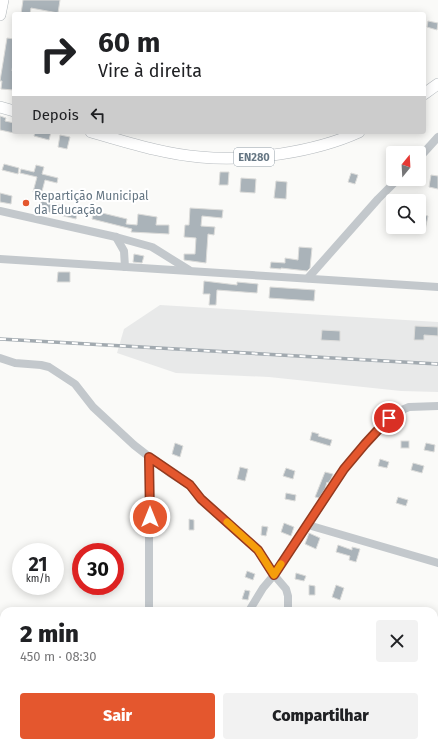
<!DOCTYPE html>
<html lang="pt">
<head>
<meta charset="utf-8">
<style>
	body { margin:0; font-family:"Fira Sans",sans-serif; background:#f2f2f2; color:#202124; height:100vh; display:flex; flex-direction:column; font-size:15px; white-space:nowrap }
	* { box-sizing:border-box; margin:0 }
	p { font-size:13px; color:#757577 }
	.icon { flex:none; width:22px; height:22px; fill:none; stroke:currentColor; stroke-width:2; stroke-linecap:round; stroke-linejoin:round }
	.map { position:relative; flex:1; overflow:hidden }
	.details { position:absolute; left:0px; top:607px; width:438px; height:140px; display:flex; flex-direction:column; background:#fff; border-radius:12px 12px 0 0; box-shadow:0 2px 10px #0003 }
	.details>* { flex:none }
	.top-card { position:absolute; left:12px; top:12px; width:414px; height:122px; border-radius:4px; box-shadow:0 2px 10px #0003; background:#fff; color:#202124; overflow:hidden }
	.needle { width:26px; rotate:18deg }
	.controls { position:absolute; left:386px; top:146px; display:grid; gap:8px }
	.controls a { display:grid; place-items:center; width:40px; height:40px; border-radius:4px; background:#fff; box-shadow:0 2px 10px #0003; font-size:20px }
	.speed { position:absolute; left:12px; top:543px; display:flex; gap:8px; font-size:20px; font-weight:700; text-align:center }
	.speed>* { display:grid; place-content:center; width:52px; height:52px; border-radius:50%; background:#fff; box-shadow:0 2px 10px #0003; line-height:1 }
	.speed small { font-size:10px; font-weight:400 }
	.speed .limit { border:6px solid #d22; background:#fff; color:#111 }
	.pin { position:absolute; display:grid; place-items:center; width:34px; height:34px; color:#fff; margin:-17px; border:2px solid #fff; border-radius:50%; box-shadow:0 1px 4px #0007 }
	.me { position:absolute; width:44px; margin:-22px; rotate:0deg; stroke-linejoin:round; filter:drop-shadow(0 0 3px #0008) }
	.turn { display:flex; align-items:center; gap:14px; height:84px; padding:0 20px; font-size:18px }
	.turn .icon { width:52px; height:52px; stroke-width:2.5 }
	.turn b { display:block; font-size:28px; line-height:34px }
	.then { display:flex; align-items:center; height:38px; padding:0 20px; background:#0003; gap:8px; font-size:15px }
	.round { display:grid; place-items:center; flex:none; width:42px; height:42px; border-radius:4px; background:#f2f2f2 }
	.overview { display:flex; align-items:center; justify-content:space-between; height:68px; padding:0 20px }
	h1 { font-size:24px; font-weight:800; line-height:30px }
	.button { display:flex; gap:8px; margin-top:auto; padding:8px 20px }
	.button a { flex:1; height:46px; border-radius:4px; background:#e4572e; color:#fff; font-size:16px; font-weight:800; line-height:46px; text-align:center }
	.button a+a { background:#f2f2f2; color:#202124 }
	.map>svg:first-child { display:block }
	.built { fill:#e8e9e9 }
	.building { fill:#aab3b9; stroke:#dcdcda }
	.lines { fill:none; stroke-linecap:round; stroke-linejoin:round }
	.major-casing { stroke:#b5babe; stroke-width:12 }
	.minor { stroke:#c3c8cc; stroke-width:8 }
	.major { stroke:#fff; stroke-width:11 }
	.rail-casing { stroke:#a2aab0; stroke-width:3.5 }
	.rail { stroke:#fff; stroke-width:2; stroke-dasharray:6; stroke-linecap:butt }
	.route-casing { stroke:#94391e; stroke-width:10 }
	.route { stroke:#e4572e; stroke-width:7 }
	.slow { stroke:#f59e0b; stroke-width:7 }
	.poi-dot { fill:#e4572e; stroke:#fff; stroke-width:1.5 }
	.labels { text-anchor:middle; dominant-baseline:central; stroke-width:4; stroke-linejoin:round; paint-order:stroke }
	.shield { fill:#fff; stroke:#939fa8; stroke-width:1 }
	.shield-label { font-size:11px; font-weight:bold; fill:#657683 }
	.poi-label { font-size:12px; fill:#657683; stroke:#fff; text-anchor:start }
</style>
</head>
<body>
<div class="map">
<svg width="438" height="747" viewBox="0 0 438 747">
	<rect width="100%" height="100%" fill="#fafaf8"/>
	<!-- built -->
	<polygon class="built" points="160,305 438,322 438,392 401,391 269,377 176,373 117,353 124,329"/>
	<!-- building -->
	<g class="building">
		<polygon points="23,0 60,0 58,13 31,8 30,14 21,14"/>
		<polygon points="428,21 438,23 437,30 427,27"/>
		<polygon points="7,38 14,39 14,56 12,71 14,71 14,90 1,89 2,81 0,81"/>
		<polygon points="0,116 6,118 5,121 14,123 14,133 0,130"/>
		<polygon points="35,132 51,132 49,140 34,136"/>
		<polygon points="60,135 70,137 67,149 58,147"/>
		<polygon points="4,164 19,168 18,174 2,170"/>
		<polygon points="36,165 44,167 42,174 58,178 57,183 45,180 41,195 33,192 37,177 20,173 21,169 34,172"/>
		<polygon points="220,172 229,172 228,185 219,185"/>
		<polygon points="351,173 358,175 355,184 348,182"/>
		<polygon points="431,175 438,176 438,189 429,187"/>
		<polygon points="241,178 256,179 255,193 240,192"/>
		<polygon points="276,181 287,182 286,199 274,198"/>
		<polygon points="0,193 12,196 11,204 0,202"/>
		<polygon points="41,201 78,209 76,219 39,210"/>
		<polygon points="190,208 223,210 222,218 202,216 201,226 215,227 214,235 208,234 206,263 184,260 184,254 195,254 196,238 184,237 185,225 189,225"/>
		<polygon points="94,211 127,219 126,224 137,225 138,214 157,217 156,225 169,225 169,234 131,232 132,229 92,219"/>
		<polygon points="423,215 428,216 425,230 420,229"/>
		<polygon points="299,247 312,248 310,268 307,271 281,268 281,269 270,268 271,262 285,263 285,258 298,260"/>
		<polygon points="134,254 144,256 142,263 133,262"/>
		<polygon points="58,272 70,272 70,282 57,282"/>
		<polygon points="204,281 237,285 237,282 258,284 257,293 217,290 216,305 209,305 210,294 203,294"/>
		<polygon points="270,287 315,290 314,301 269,298"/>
		<polygon points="415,326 438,327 438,336 424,335 424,340 414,340"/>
		<polygon points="322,330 340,331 340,341 321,340"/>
		<polygon points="312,432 319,434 318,436 332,440 330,446 310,440"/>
		<rect x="401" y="441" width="8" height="7"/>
		<polygon points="175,443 183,446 180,457 172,454"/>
		<polygon points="426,443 435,445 434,452 424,450"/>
		<polygon points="380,459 389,462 387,468 378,466"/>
		<polygon points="413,463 424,466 422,473 411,470"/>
		<polygon points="240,467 248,469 245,481 237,479"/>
		<polygon points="286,468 295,471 293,479 283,476"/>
		<polygon points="325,472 333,474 331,479 328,483 327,482 325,489 319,498 315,497"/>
		<polygon points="286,493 296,495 295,501 285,499"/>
		<polygon points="398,497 408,500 406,506 396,503"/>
		<polygon points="189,519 194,520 194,530 189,530"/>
		<polygon points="284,523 294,527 291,536 281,532"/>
		<polygon points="262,526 268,527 266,536 261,535"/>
		<polygon points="309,533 320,538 316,549 305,544"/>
		<polygon points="338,545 352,550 352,547 360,549 356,562 349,560 350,556 336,552"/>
		<polygon points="247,571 255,574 253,580 245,577"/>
		<polygon points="296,573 306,576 304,581 295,579"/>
		<polygon points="309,585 315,586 315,595 309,595"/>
		<polygon points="336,585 344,588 340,600 332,597"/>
		<polygon points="245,590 250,591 248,600 242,599"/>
	</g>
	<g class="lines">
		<defs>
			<g id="major">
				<polyline points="0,15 3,0"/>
				<polyline points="424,94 438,84"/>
				<polyline points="0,107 14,111"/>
				<path d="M91 132C127 142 163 154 200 157 248 162 315 152 359 132"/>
			</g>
		</defs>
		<!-- major casing -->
		<use href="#major" class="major-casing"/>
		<!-- minor -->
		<g class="minor">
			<polyline points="419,158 438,137"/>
			<polyline points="0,211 116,237 152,247 189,270"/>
			<polyline points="116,237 124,251 125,267"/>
			<polyline points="0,259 438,287"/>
			<polyline points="308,278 378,199 398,179"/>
			<polyline points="0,358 15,363 41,365 49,367 75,384 93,407 134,445 170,473 189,485 201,499 258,550 274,575 286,589 288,596 288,611"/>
			<polyline points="308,525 438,563"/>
			<polyline points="149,611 149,457"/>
			<polyline points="249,611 263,588 274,575 308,525 344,469 365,444 397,412 409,407 438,406"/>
			<polyline points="434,657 438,657"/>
			<polyline points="434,679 438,678"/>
			<polyline points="25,747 33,743"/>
			<polyline points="145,747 145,743"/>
		</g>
		<!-- major -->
		<use href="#major" class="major"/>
		<defs>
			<polyline id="rail" points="0,339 438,364"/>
		</defs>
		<!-- rail casing -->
		<use href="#rail" class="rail-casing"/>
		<!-- rail -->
		<use href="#rail" class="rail"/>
	</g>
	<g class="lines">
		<defs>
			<polyline id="route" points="150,517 149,457 190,485 201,499 258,550 274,575 344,469 365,444 389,418"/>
		</defs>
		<!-- route casing -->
		<use href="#route" class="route-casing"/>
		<!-- route -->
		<use href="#route" class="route"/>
		<!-- slow -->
		<polyline class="slow" points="227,522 258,550 274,575 281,564"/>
	</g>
	<!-- markers -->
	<circle class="poi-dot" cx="26" cy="203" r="4"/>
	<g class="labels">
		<!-- shield labels -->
		<rect class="shield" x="234" y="148" width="40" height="18" rx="3"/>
		<g class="shield-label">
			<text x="254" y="157">EN280</text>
		</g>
		<!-- poi labels -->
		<g class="poi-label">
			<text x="34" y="196">Repartição Municipal<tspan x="34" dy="14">da Educação</tspan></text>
		</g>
	</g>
</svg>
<div class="controls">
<a><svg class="needle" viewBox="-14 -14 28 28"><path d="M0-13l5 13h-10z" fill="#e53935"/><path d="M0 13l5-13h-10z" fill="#757577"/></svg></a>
<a><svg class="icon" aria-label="search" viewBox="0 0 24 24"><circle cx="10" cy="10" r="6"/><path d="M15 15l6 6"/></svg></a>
</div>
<div class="speed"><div>21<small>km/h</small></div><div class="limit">30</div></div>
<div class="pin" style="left:389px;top:418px;background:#d93025"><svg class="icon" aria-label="arrive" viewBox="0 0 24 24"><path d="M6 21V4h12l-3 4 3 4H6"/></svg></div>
<svg class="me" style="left:150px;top:517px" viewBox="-20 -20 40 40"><circle r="17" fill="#e4572e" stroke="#fff" stroke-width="3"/><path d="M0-11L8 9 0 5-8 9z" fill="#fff"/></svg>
<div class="top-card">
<div class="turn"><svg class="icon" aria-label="right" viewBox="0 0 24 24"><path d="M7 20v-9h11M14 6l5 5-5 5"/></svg><div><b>60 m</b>Vire à direita</div></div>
<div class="then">Depois<svg class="icon" aria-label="left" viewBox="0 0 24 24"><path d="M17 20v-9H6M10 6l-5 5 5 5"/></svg></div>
</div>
<section class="details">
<div class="overview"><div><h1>2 min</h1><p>450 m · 08:30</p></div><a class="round"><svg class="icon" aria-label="close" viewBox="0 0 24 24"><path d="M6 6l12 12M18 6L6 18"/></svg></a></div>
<div class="button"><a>Sair</a><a>Compartilhar</a></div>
</section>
</div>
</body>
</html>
